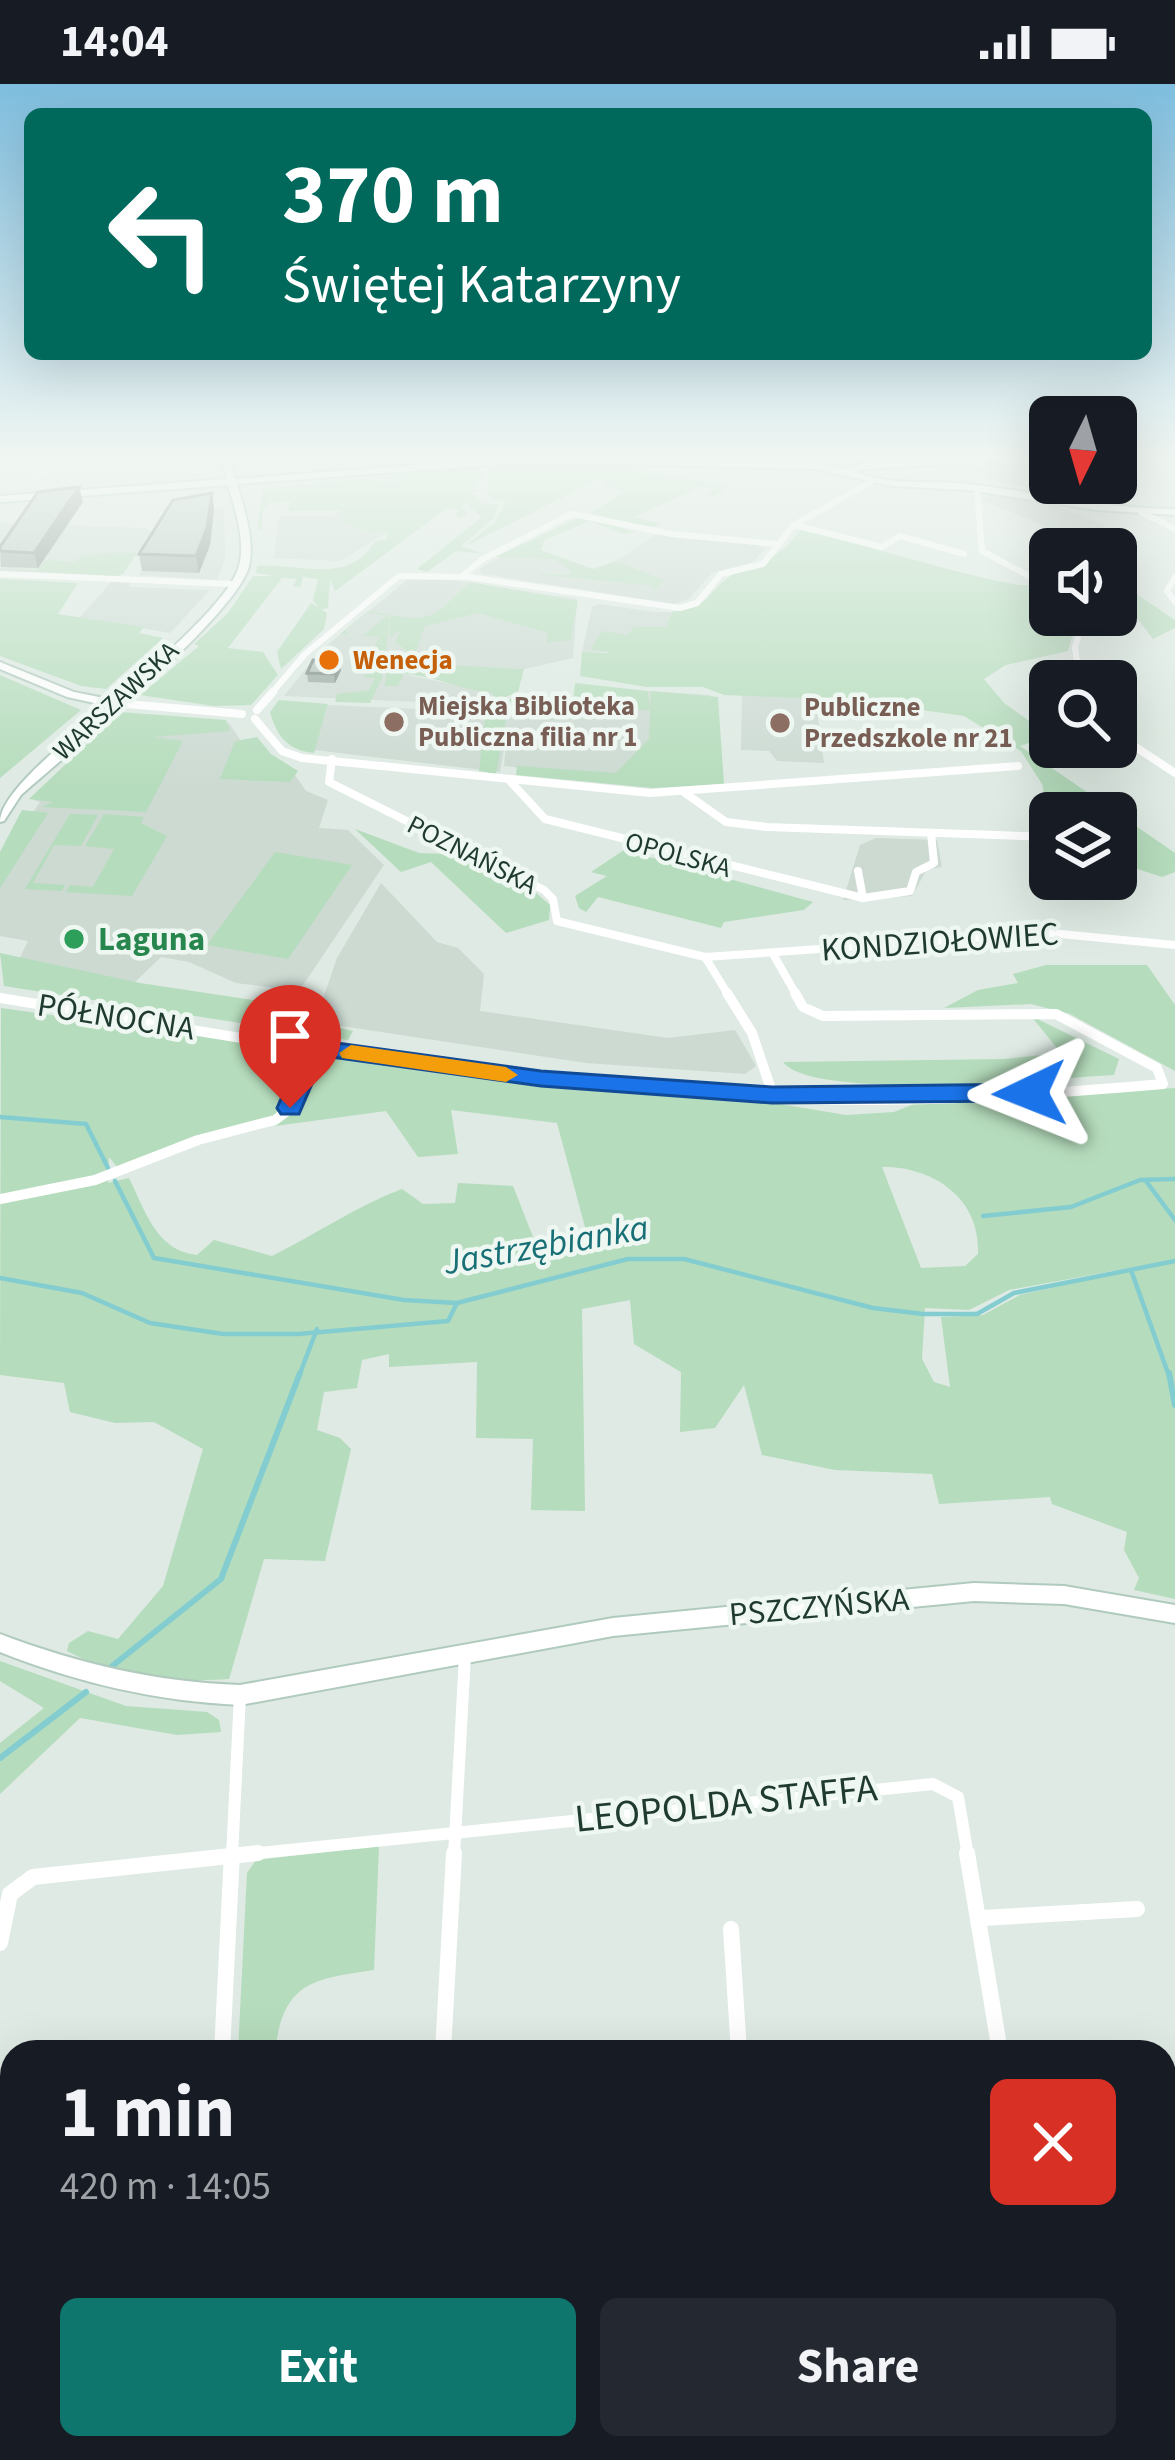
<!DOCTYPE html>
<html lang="en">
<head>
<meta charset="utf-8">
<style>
	body { margin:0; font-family:"Source Sans 3",sans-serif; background:#242831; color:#f1f3f6; height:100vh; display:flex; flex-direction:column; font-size:45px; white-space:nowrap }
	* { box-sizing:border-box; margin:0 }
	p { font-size:39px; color:#9ea1a6 }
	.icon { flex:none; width:66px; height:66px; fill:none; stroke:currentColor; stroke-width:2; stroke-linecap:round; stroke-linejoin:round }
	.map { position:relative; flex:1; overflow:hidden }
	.sheet { position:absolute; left:0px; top:1956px; width:1176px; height:420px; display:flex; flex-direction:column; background:#171b24; border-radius:36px 36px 0 0; box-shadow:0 12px 48px #0002 }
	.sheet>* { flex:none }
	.guide { position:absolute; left:24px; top:24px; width:1128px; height:252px; border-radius:18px; box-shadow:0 12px 48px #0002; background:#00695c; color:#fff; overflow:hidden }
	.needle { width:78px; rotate:185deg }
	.buttons { position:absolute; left:1029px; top:312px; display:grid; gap:24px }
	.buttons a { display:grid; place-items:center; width:108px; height:108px; border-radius:18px; background:#171b24; box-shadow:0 12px 48px #0002; font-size:60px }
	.pin { position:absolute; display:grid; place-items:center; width:102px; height:102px; color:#fff; margin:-123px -51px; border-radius:50% 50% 50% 0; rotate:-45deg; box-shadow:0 0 12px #0007 }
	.pin .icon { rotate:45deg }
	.me { position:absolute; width:132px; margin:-66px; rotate:268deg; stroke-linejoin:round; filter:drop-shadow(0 0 9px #0008) }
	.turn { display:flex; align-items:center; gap:42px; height:252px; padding:0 60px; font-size:54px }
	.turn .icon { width:156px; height:156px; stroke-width:2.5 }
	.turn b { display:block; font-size:84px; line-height:102px }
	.round { display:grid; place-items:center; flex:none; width:126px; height:126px; border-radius:18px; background:#242831 }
	.overview { display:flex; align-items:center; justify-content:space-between; height:204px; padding:0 60px }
	h1 { font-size:72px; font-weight:700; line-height:90px }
	.primary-button { display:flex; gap:24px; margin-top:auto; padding:24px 60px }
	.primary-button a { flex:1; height:138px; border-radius:18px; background:#0f766e; color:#fff; font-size:48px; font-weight:700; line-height:138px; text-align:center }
	.primary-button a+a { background:#242831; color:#f1f3f6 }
	.status { display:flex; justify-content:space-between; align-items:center; height:84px; padding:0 60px; background:#171b24; direction:ltr }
	.status svg { height:33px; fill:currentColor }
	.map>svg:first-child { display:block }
	.built { fill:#ccdad2 }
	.green { fill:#b5dcbc; fill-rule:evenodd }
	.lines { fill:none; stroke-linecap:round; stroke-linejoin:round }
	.stream-far1 { stroke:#83cdd1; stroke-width:4.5 }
	.stream { stroke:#83cdd1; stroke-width:6 }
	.secondary-casing { stroke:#b1cabe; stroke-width:4 }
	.street-far4 { stroke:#fff; stroke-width:6 }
	.street-far3 { stroke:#fff; stroke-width:8 }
	.street-far2 { stroke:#fff; stroke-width:10 }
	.street-far1 { stroke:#fff; stroke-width:12 }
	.street { stroke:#fff; stroke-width:16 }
	.secondary { fill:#fff; fill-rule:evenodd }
	.wall { fill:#9aa9a2 }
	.shaded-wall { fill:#7d8a84 }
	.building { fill:#b3c5bc; stroke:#7d8a84; stroke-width:3 }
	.route { fill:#1a73e8; stroke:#114b97; stroke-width:3 }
	.slow { fill:#f59e0b }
	.food-dot { fill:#e8710a; stroke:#eef7f1; stroke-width:4.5 }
	.education-dot { fill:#8d6e63; stroke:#eef7f1; stroke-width:4.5 }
	.leisure-dot { fill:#2e9e5b; stroke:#eef7f1; stroke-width:4.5 }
	.labels { text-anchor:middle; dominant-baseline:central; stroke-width:9; stroke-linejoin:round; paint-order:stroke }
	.far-food-label { font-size:27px; font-weight:bold; fill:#c56008; stroke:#eef7f1; text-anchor:start }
	.far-street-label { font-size:27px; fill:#1f3a30; stroke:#eef7f1 }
	.far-education-label { font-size:27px; font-weight:bold; fill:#785e54; stroke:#eef7f1; text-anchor:start }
	.leisure-label { font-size:33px; font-weight:bold; fill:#27864d; stroke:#eef7f1; text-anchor:start }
	.street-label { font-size:33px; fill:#1f3a30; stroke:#eef7f1 }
	.water-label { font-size:36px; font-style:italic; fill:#187076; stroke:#eef7f1 }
	.near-street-label { font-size:39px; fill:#1f3a30; stroke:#eef7f1 }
</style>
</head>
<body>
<div class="status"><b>14:04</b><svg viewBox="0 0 49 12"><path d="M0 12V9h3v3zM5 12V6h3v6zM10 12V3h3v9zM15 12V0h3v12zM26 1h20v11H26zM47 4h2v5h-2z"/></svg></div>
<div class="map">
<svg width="1175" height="2376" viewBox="0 0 1175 2376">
	<rect width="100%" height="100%" fill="#deeae3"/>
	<!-- built -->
	<g class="built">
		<polygon points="1050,378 1050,399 1071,399 1037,406 953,388 956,383"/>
		<polygon points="990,409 1055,421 1107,442 1077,456 982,416"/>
		<polygon points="212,424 224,424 225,475 217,496 139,491 169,444"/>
		<polygon points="344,425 391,446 340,477 274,474 279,432 331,432"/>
		<polygon points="0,439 144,444 152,447 123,490 0,488"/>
		<polygon points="657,450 759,460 765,465 753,478 712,489 689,515 674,520 483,490 479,485 525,459 525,466 601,487"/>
		<polygon points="407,496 453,496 577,515 573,574 525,585 388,579 403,590 494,609 487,621 284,612 319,568"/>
		<polygon points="112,497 130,498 130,503 210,506 170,549 80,533"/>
		<polygon points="599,520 654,528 672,528 667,543 629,553 620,568 582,568 592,523"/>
		<polygon points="648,607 710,611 718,692 650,697 504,682 507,648 500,688 314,666 328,621 485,628 487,623 649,626"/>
		<polygon points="742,611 815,613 824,679 777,677 769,667 741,666"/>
		<polygon points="229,639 241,657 291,685 306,707 328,716 319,744 348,746 384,781 299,907 236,899 189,878 161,873 133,900 19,876 28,857 0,852 0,779 26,727 34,727 40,718 34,716 93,658"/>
		<polygon points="876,754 937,756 942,783 927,785 912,812 843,816 860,761"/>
		<polygon points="381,799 437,858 458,864 484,890 480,927 668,954 735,946 756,982 745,990 586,979 315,938 337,874"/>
	</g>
	<!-- green -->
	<g class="green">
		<path d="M554 377 651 380 639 382V388L729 402 713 412 707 411 713 406 702 402 634 433 661 440 649 444 590 429 624 408 614 404 620 400 610 404 600 395 465 462 495 438 506 417 484 416 481 420H500L493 435 461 462 484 470 456 467 427 488 417 485 482 433 468 422 471 418 462 422 467 430 461 434 454 432 459 426 447 424 335 507 330 494 328 524 320 526 313 516 318 495 303 493 300 503 293 502 297 495 282 494 228 564 263 568 278 591 251 621 214 622 140 611 199 562 194 560 228 529 253 492H275L256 489 257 482C296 478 348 503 375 457L387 455V448L360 446 341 435 343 426 288 427 290 417 270 418 262 429V445L257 446 263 405 358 395 412 400 377 394 479 381 483 394 473 397 480 401 472 405 480 406 471 408 479 418 493 414 487 411 489 381Z"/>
		<polygon points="582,432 636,448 624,450 589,437 545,456 541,466 593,485 616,477 664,496 648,517 656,505 647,501 544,491 539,495 542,490 569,491 572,487 553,475 496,473"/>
		<path d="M801 445C836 453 1009 505 1027 501L1050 512V531H1078L1068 567 1006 581 984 595 1004 619 1050 652 1020 662 1175 769V788L1162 793 1116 778V729H1050V738L1042 700 1021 667 964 632 852 616 724 611 703 603H647L580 592 582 568 611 569 591 565 602 547 628 551 634 543H666L672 528C715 519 700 515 729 493 758 471 770 487 801 445Z"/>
		<polygon points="112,469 137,469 123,490 114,493 0,485 36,486 45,476 76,478 80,472"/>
		<polygon points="0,495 78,499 58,530 144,543 139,549 163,554 106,605 81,602 0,572"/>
		<polygon points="1116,496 1175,536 1175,544 1153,555 1127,521 1116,519"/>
		<path d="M470 498 578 517 570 556 546 559 548 549 478 529 425 542 414 572 395 558 401 545 390 554V531C435 540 438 527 470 498Z"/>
		<polygon points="311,519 327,529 324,545 281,585 277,568"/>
		<polygon points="368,527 386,530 390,536 382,594 370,619 335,618 337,610 369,606 375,594 364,593 369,581 363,580 380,553 363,552 386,532 368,528 345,547 349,549 339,551"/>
		<path d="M388 578 524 585 518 608 493 618V609C460 606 436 592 404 590L398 602H385Z"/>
		<polygon points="0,591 81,626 0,694"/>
		<polygon points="575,599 648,607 650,626 572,626"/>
		<polygon points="651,607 718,613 724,700 653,704 516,691 517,682 616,689 649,655"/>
		<polygon points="518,611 507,630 496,690 479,687 486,627"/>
		<path d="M279 616 328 620 314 669C285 666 276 649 270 628Z"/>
		<polygon points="121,628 226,636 230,647 153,653 183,657 146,728 42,723 53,718 29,715"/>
		<polygon points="257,653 271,670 298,687 290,698 220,695 235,657"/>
		<polygon points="22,726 48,729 0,804 0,768"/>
		<polygon points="70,730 98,731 81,762 54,761 33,799 65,801 62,807 25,805"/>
		<polygon points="104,730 144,733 141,739 167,752 132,812 66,808 70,801 93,803 114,765 85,762"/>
		<polygon points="355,745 419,769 450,770 536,809 550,821 549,836 506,849 431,778 401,788"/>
		<polygon points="624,766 813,818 804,826 724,838 721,844 598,813 586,828 579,824 575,812 607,792 591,788"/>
		<polygon points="275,768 352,781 288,875 207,861"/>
		<polygon points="0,869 140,899 319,926 316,938 353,947 348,956 4,902"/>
		<polygon points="1046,881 1147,881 1175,921 1175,987 1070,930 1031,920 944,924 978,906 1018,899 1013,890"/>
		<path d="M1 924 302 966 286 1025 267 1036 118 1084 109 1073 108 1099 129 1094C145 1126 156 1167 197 1171L214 1156 272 1172C316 1150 357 1122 402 1105L423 1120 455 1119 458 1099 513 1102 535 1158H589L557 1039 451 1026 458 1070 418 1073 386 1027 275 1042 294 1025 321 969 558 1002 780 1020 846 1031 894 1028 914 1020 1175 1004V1515L1134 1506 1139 1494 1124 1466 1127 1448 1052 1420 1050 1413 939 1420 932 1390 835 1386 762 1371 744 1301 715 1344 680 1348 681 1288 634 1260 630 1216 582 1225 585 1427 531 1426 533 1355 476 1354 477 1278 389 1283V1270L362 1276 357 1304 324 1308 317 1346 340 1354 351 1365 325 1477 264 1475 229 1595C177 1599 114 1593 67 1567L69 1559 88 1547 118 1555 163 1502 203 1365 154 1338 115 1339 70 1328 64 1299 0 1291ZM882 1083C931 1082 981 1113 978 1170L965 1182 921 1184ZM1173 1176 1020 1211 983 1231 941 1233 950 1303 934 1298 922 1275 925 1224 969 1226 1009 1206Z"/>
		<path d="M1031 932 1119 975 1114 991C1057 994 814 1018 783 978L1005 975 1061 969Z"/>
		<polygon points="0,1577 126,1622 207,1628 219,1636 221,1648 177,1651 80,1634 0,1710 0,1659 44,1624 0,1597"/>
		<path d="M379 1762 374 1886C311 1895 283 1899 275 1968H238L247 1789 256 1776Z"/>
		<polygon points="902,2364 1153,2364 1160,2376 901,2376"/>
	</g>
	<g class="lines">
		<!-- stream-far1 -->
		<g class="stream-far1">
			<polyline points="0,1033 86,1040 108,1084"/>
			<polyline points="115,1097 154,1174 404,1216 457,1219 628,1175 684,1175 873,1224 923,1230 977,1230 1014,1209 1175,1177"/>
			<polyline points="1146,1097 1175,1136"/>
			<polyline points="983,1132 1071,1123 1140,1096 1175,1095"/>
			<polyline points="1131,1186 1169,1292"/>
			<polyline points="0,1194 82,1209 150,1239 223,1250 298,1250 448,1237 457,1219"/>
			<polyline points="299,1292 317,1245"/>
		</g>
		<!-- stream -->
		<g class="stream">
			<polyline points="1169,1289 1175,1321"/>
			<polyline points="111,1583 221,1495 300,1289"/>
			<polyline points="0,1674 86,1608"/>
		</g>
		<defs>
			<g id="secondary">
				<path d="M226 371H234L231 381 235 395 535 372 816 379 847 385 865 379 1050 371V374L866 385 855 388C891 402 930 396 968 400 1037 408 1105 425 1175 425V431L1096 426 968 406 891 402 816 385 535 378 237 400C244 425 255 455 249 482 238 530 66 671 21 711L4 737 0 738C0 705 82 645 108 622L67 613 0 585V578L74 608 114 616C144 589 226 521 238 485 247 459 235 426 228 401L0 418V412L227 395 223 381Z"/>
				<polygon points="842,371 859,371 879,376 875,379"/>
				<path d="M974 1499 1064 1502 1175 1521V1539L1064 1520 974 1517 613 1552 240 1621C156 1617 78 1599 0 1568V1550C79 1580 156 1598 240 1601L613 1534Z"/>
			</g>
		</defs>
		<!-- secondary casing -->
		<use href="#secondary" class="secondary-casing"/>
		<!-- street-far4 -->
		<g class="street-far4">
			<polyline points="41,388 55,371"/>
			<polyline points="977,404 982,467 1050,503"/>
			<polyline points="1141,428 1175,445"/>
			<polyline points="794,441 882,463 900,452 964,470"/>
			<polyline points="0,490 233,500"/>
			<polyline points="461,493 483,475 572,430 671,450 778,460"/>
			<polyline points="1175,493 1167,507 1175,518"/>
			<polyline points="1080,597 1075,564 1084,531"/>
			<polyline points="270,611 305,570 399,492 469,493 680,524 697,519 721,490 763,480 794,441 871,398"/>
		</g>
		<!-- street-far3 -->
		<g class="street-far3">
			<polyline points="115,619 242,630"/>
			<polyline points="257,626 273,608"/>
			<polyline points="255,635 282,667 302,674 650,709 1018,682"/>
			<polyline points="1116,650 1175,689"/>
			<polyline points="332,675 329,698 544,806 553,815 557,837 705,873 1050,849 1175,861"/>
			<polyline points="510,697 545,735 863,814 910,807 916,788 934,779 931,749"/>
			<polyline points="685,709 726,738 767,743 1050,753"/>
			<polyline points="858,787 863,814"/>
			<polyline points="773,870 797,912"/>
			<polyline points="705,873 729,912"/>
		</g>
		<!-- street-far2 -->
		<g class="street-far2">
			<polyline points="727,909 752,949 773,1011"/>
			<path d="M0 914C288 962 580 1015 873 1016 970 1016 1066 1008 1163 1000L1157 984 1056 930 823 932 803 923 795 909"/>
			<polyline points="0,1115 95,1096 198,1056 275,1036 290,1025 315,964"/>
		</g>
		<!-- street-far1 -->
		<g class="street-far1">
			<polyline points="230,1772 933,1700 958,1713 968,1772"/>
			<polyline points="232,1772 240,1611"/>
			<polyline points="454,1772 465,1571"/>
		</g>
		<!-- street -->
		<g class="street">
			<polyline points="967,1769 1000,1968"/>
			<polyline points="982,1834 1137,1825"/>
			<polyline points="731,1845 739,1968"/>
			<polyline points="0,1859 10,1810 33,1793 258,1769"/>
			<polyline points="222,1968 232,1769"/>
			<polyline points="443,1968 454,1769"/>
			<polyline points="1164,2121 1175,2121"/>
			<polyline points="1164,2276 1175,2329"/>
			<polyline points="619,2364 620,2376"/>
			<polyline points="79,2376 102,2364"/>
		</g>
		<!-- secondary -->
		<use href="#secondary" class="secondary"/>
	</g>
	<!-- wall -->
	<g class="wall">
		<polygon points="212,409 214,425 210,461 199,489 142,487 139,470"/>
		<polygon points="83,418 38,484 1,483 0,463"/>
		<polygon points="340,577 341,586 335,599 308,598 307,589"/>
	</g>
	<!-- shaded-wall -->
	<g class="shaded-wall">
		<polygon points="79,403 83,418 38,484 34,469"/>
		<polygon points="212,409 214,425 210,461 199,489 196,472"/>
		<polygon points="340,577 341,586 335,599 334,590"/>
	</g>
	<!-- building -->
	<g class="building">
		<polygon points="79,403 34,469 0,467 0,463 38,408"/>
		<polygon points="212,409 207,444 196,472 139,470 173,416"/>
		<polygon points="313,576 340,577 334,590 307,589"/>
	</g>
	<!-- sky -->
	<linearGradient id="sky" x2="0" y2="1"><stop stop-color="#7fbedf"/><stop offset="0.53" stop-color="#f0f6f2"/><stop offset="1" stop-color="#f0f6f2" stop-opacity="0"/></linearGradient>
	<rect width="1175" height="703" fill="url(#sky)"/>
	<!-- route -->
	<polygon class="route" points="315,956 541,987 772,1003 1030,1000 1042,1009 1030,1017 772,1019 541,1002 324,972 299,1030 281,1030 277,1024 303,964"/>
	<!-- slow -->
	<polygon class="slow" points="351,961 506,983 518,991 506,998 342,974 339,969"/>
	<!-- markers -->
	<circle class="food-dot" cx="329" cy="576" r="12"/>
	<g class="education-dot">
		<circle cx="394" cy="638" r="12"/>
		<circle cx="780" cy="639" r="12"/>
	</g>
	<circle class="leisure-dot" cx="74" cy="855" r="12"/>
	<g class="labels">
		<!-- far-food labels -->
		<g class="far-food-label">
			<text x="353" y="576">Wenecja</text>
		</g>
		<!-- far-street labels -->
		<g class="far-street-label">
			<text transform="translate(116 617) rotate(-43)">WARSZAWSKA</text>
			<text transform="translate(472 771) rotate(27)">POZNAŃSKA</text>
			<text transform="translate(678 771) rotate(15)">OPOLSKA</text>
		</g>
		<!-- far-education labels -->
		<g class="far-education-label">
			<text x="418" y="622">Miejska Biblioteka<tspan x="418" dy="31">Publiczna filia nr 1</tspan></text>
			<text x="804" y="623">Publiczne<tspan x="804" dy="31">Przedszkole nr 21</tspan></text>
		</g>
		<!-- leisure labels -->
		<g class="leisure-label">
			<text x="98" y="855">Laguna</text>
		</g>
		<!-- street labels -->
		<g class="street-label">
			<text transform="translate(940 858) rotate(-4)">KONDZIOŁOWIEC</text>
			<text transform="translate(116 933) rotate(9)">PÓŁNOCNA</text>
			<text transform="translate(819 1523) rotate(-5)">PSZCZYŃSKA</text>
		</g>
		<!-- water labels -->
		<g class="water-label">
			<text transform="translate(546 1161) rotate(-10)">Jastrzębianka</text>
		</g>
		<!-- near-street labels -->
		<g class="near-street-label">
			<text transform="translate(726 1720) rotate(-6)">LEOPOLDA STAFFA</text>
		</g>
	</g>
</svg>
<div class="buttons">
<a><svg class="needle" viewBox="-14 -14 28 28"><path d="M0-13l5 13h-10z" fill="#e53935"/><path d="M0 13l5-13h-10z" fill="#9ea1a6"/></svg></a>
<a><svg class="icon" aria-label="sound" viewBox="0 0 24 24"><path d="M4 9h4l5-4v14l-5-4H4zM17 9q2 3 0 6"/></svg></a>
<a><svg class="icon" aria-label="search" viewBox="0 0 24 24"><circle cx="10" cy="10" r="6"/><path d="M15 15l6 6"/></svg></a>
<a><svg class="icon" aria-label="layers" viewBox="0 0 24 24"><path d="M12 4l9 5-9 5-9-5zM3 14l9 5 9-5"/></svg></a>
</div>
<div class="pin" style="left:290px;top:1024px;background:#d93025"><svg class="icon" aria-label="arrive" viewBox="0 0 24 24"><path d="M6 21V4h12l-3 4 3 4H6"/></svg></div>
<svg class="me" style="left:1030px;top:1009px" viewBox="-20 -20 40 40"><path d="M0-17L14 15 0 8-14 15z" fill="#1a73e8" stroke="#fff" stroke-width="4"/></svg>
<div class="guide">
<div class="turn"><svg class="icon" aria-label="left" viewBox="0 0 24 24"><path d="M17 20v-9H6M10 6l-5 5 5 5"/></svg><div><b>370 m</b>Świętej Katarzyny</div></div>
</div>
<section class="sheet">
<div class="overview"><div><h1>1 min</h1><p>420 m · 14:05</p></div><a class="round" style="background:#d93025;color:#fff"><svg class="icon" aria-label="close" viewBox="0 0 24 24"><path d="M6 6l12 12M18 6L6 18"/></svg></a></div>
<div class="primary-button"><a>Exit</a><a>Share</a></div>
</section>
</div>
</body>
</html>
